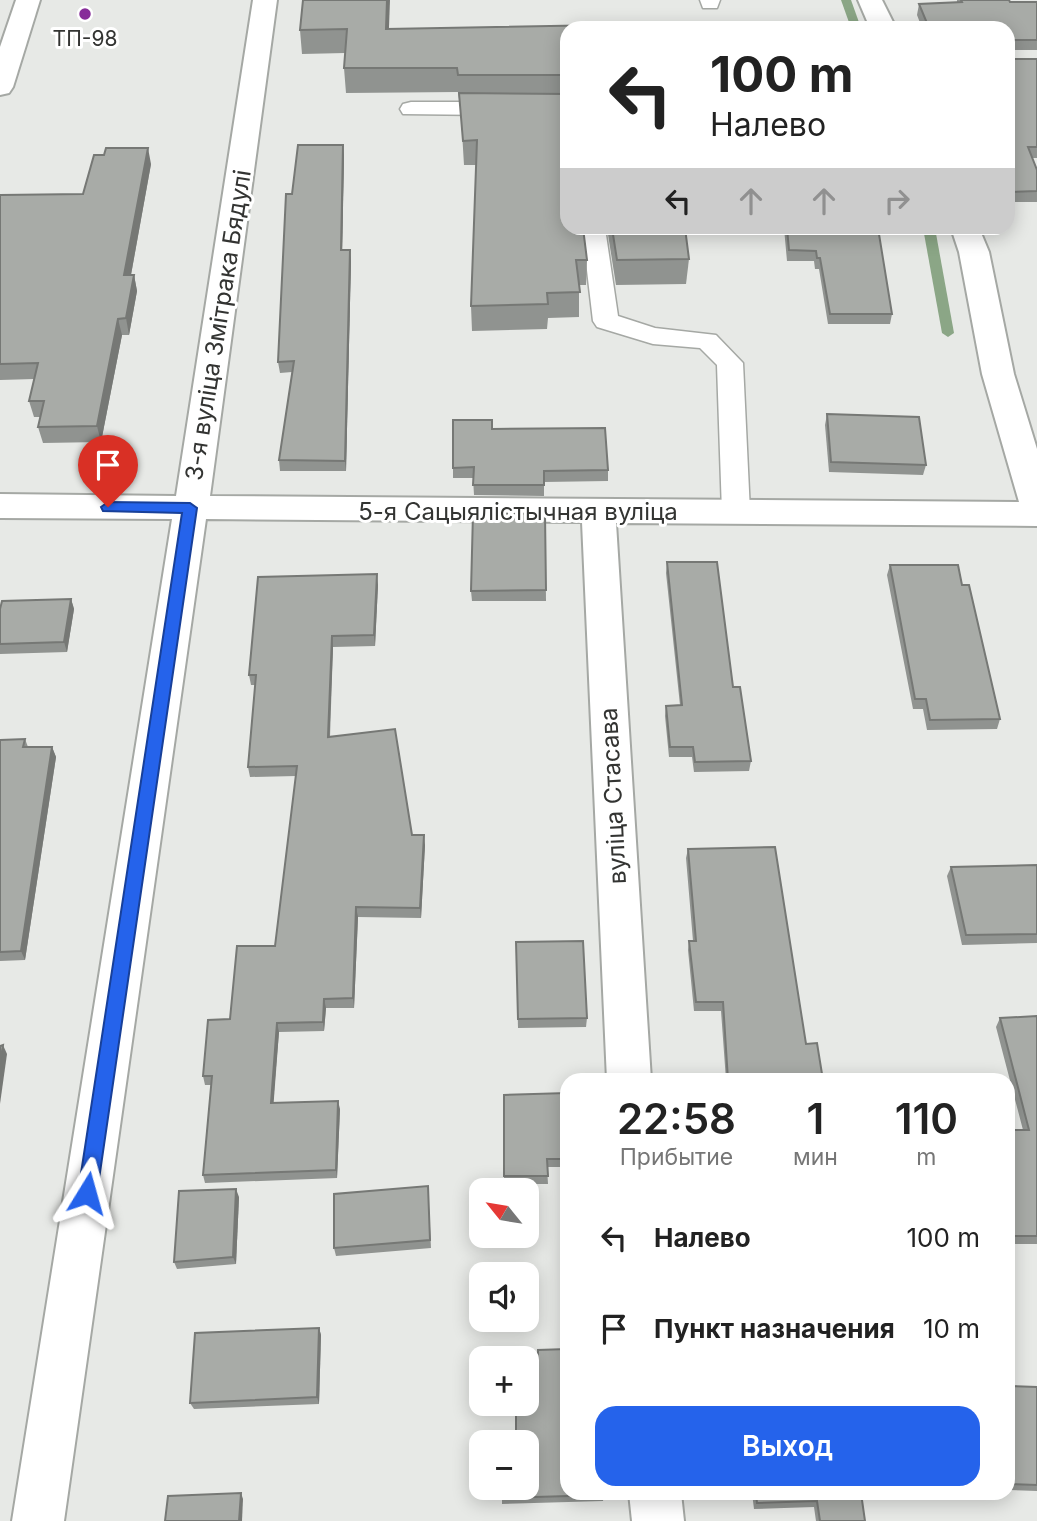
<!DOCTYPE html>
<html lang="ru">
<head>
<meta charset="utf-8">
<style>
	body { margin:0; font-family:Inter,sans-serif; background:#f2f2f2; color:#222; height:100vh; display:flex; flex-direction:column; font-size:26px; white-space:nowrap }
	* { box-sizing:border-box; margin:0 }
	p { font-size:23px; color:#767676 }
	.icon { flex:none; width:38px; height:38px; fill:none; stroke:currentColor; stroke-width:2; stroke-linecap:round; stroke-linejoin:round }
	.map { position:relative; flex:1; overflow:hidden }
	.sheet { position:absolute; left:560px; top:1073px; width:455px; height:427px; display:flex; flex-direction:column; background:#fff; border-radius:21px; box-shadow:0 4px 18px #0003 }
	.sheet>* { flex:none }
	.hud { position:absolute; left:560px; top:21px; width:455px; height:214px; border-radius:21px; box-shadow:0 4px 18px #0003; background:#fff; color:#222; overflow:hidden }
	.needle { width:46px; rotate:300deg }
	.tools { position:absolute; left:469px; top:1178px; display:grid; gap:14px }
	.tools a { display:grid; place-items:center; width:70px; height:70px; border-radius:14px; background:#fff; box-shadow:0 4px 18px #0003; font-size:35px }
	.pin { position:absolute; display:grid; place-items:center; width:60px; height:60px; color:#fff; margin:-72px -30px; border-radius:50% 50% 50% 0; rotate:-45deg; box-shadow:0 0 7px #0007 }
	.pin .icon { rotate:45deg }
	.me { position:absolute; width:77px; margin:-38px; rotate:8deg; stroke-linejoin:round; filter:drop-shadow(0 0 5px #0008) }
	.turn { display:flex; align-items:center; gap:24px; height:147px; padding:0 35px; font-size:32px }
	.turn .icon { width:91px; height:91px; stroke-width:2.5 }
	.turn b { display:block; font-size:49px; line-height:60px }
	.lanes { display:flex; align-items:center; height:66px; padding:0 35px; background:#0003; justify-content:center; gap:35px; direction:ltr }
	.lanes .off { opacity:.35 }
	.eta { display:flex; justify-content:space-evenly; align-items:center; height:119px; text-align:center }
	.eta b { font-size:42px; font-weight:600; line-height:49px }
	.action { display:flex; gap:14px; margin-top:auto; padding:14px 35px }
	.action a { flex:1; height:80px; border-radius:21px; background:#2563eb; color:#fff; font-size:28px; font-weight:600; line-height:80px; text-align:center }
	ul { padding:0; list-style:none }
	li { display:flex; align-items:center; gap:21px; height:91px; padding:0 35px }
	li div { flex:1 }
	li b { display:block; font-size:26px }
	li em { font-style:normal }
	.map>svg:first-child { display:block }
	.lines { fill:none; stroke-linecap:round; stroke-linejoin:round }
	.stream { fill:#8ba686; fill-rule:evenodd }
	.service-casing { stroke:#a5a8a4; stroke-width:3 }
	.minor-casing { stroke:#a5a8a4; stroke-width:4 }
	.service { fill:#fff; fill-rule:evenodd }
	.minor { fill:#fff; fill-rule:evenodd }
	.wall { fill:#909390 }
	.shaded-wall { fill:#767875 }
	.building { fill:#a8aba7; stroke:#767875; stroke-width:2 }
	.route { fill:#2563eb; stroke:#184099; stroke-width:2 }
	.poi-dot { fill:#872d99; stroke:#fff; stroke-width:2.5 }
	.labels { text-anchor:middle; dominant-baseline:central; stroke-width:6; stroke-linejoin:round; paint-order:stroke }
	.far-poi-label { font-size:21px; fill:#333432; stroke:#fff }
	.street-label { font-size:24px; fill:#333432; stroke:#fff }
</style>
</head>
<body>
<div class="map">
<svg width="1037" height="1521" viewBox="0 0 1037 1521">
	<rect width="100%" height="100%" fill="#e7e9e6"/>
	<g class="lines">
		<!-- stream -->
		<g class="stream">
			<polygon points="841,0 851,0 861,28 851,28"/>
			<polygon points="923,228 935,228 954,333 948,337 942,333"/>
		</g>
		<defs>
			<g id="service">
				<polygon points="700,0 720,0 717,8 703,8"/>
				<polygon points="411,102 567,102 567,116 403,114 400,109 403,104"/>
				<polygon points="582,228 605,228 618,316 655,328 716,335 743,363 750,512 746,519 736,522 726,519 722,512 717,365 700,348 653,344 597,327 593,321"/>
			</g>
			<g id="minor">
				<polygon points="16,0 40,0 13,87 9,93 0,95 0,47"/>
				<polygon points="253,0 277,0 210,496 1019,502 982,374 959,252 951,228 979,228 989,252 1014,374 1037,449 1037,526 616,523 651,1080 607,1080 582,522 206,519 64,1521 12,1521 172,519 0,518 0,494 176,496"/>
				<polygon points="858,0 882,0 896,28 870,28"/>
				<polygon points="629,1493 681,1493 684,1521 632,1521"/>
			</g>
		</defs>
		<!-- service casing -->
		<use href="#service" class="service-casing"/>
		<!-- minor casing -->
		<use href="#minor" class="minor-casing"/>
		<!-- service -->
		<use href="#service" class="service"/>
		<!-- minor -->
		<use href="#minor" class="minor"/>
	</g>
	<!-- wall -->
	<g class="wall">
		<polygon points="957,0 1009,0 1010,2 1037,2 1037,50 1009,50 1009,59 1037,59 1037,158 1032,158 1037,170 1037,202 1008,202 1008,28 922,28 917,15 919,4 957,3"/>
		<polygon points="567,28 567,228 587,260 586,285 579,285 579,317 548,318 547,329 472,331 471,306 476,165 464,165 460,99 459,99 458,92 346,93 344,68 345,53 302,54 300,30"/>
		<polygon points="343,145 344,156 342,250 350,250 351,261 346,471 280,471 279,460 292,372 280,373 278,362 292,194"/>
		<polygon points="151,164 131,275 134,275 137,291 129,335 122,335 101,442 43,443 38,427 40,417 34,417 29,401 34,379 0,380 0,195 83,194"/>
		<polygon points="607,228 685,228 689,259 686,284 616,285"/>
		<polygon points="784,228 878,228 892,314 890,324 828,324 819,269 815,269 814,261 787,261"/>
		<polygon points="827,414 926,465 923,475 829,472 825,425"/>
		<polygon points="453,420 492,429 608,470 608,481 544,482 544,496 474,495 473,478 453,478"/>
		<polygon points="545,514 546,601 472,601 471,591"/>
		<polygon points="667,562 733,687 751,761 749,771 694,772 692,757 669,757 665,716 666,706 680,705 666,573"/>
		<polygon points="890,565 962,585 1000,719 997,729 927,730 923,709 913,709 887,575"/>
		<polygon points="378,585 375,646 333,647 330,737 412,835 425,845 421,918 358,917 354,1008 326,1008 324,1031 279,1032 273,1103 340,1109 337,1178 205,1183 203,1175 211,1085 205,1085 203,1076 230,1019 275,946 296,776 250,777 248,767 255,685 251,685 249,675"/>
		<polygon points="71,599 74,609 67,652 0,654 0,609"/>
		<polygon points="25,739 28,747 52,747 56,757 25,960 0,961 0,740"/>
		<polygon points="688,849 806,1044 823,1080 726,1080 721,1011 694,1011 688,950 689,941 693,941 686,858"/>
		<polygon points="1037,865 1037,943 962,945 947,876 951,867"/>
		<polygon points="516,942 587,1018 586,1027 518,1028"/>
		<polygon points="1037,1016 1037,1244 1008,1244 1008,1130 1023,1130 996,1027 1000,1018"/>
		<polygon points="567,1093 567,1167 547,1167 548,1184 504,1184 504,1095"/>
		<polygon points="428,1186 431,1248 336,1256 334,1248"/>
		<polygon points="239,1197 236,1264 177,1269 174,1262"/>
		<polygon points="319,1328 321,1335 319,1404 194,1409 190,1403"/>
		<polygon points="1008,1386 1037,1387 1037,1491 1008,1490"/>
		<polygon points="502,1488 604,1495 603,1501 502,1504"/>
		<polygon points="752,1493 861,1493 865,1521 816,1521 814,1507 754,1509"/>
	</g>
	<!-- shaded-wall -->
	<g class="shaded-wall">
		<polygon points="387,0 390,0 388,53 386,29"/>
		<polygon points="343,145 344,156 342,261 341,250"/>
		<polygon points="148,148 151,164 128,291 124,275"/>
		<polygon points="350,250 351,261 346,471 345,461"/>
		<polygon points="134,275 137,291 129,335 126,318"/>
		<polygon points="118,319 122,335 101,442 97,426"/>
		<polygon points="377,574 378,585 375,646 374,635"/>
		<polygon points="71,599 74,609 67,652 64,642"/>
		<polygon points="332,636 333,647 329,748 328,737"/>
		<polygon points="52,747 56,757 25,960 21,951"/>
		<polygon points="424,835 425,845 421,918 420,908"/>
		<polygon points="356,907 358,917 354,1008 353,998"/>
		<polygon points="324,999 326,1008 324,1031 323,1022"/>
		<polygon points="277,1023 279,1032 273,1111 271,1103"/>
		<polygon points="3,1045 7,1054 0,1104 0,1063"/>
		<polygon points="338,1101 340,1109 337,1178 336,1170"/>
		<polygon points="236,1189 239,1197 236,1264 233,1257"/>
		<polygon points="319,1328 321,1335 319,1404 317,1397"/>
		<polygon points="241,1493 243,1499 242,1521 239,1521"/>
	</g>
	<!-- building -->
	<g class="building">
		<polygon points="303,0 387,0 386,29 662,24 663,28 567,28 567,75 458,75 457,68 344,68 347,29 300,30"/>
		<polygon points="961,0 1009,0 1010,2 1037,2 1037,40 1009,40 1009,59 1037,59 1037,147 1028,147 1037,170 1037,191 1008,192 1008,28 929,28 919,4 962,2"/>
		<polygon points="459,93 567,94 567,228 583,228 587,260 576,260 580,292 547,293 548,304 471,306 477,140 463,141"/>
		<polygon points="298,145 343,145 341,250 350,250 345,461 279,460 294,361 278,362 286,194 292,194"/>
		<polygon points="106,148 148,148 124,275 134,275 126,318 118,319 97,426 38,427 44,401 29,401 38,363 0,364 0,195 83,194 94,155 104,155"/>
		<polygon points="612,228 685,228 689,259 617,260"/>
		<polygon points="787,228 878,228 892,314 830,314 820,258 817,258 816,251 789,250"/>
		<polygon points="827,414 919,417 926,465 831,462"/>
		<polygon points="453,420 492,420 492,429 605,428 608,470 544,471 544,485 473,485 474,467 453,468"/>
		<polygon points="473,513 545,514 546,590 471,591"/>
		<polygon points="667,562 717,562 733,687 740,687 751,761 695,762 693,747 670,747 666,706 682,705"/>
		<polygon points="890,565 958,565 962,585 969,585 1000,719 930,720 926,699 915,699"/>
		<polygon points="377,574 374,635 332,636 328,737 395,729 412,835 424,835 420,908 356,907 353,998 324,999 323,1022 277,1023 271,1103 338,1101 336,1170 203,1175 212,1076 203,1076 208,1020 230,1019 237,946 275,946 297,766 248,767 256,675 249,675 258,577"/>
		<polygon points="71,599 64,642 0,644 0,609 2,601"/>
		<polygon points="25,739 23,747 52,747 21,951 0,952 0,740"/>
		<polygon points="775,847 806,1044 817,1043 823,1080 728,1080 723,1002 696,1002 689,941 696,941 688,849"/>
		<polygon points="1037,865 1037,934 966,935 951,867"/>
		<polygon points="583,941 587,1018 518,1019 516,942"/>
		<polygon points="1037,1016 1037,1236 1012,1236 1008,1215 1008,1130 1029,1130 1000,1018"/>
		<polygon points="3,1045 0,1063 0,1046"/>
		<polygon points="567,1093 567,1159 547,1159 548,1176 504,1176 504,1095"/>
		<polygon points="428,1186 430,1240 334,1248 334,1194"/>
		<polygon points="236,1189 233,1257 174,1262 179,1191"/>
		<polygon points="319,1328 317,1397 190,1403 195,1333"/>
		<polygon points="567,1349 567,1493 604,1493 604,1495 502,1498 502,1488 527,1488 527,1442 516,1442 516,1404 527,1404 527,1368 538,1368 538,1350"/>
		<polygon points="1008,1386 1037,1387 1037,1485 1008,1484"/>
		<polygon points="241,1493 239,1521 165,1521 168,1496"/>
		<polygon points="756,1493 861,1493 865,1521 820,1521 817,1501 757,1503"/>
	</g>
	<!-- route -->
	<polygon class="route" points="108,502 190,503 197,508 97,1193 94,1199 87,1202 80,1199 78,1193 182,513 103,511 101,507"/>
	<!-- markers -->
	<circle class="poi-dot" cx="85" cy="14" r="7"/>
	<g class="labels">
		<!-- far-poi labels -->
		<g class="far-poi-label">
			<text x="85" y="38">ТП-98</text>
		</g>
		<!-- street labels -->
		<g class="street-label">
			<text transform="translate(218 325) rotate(-81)">3-я вуліца Змітрака Бядулі</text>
			<text x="518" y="511">5-я Сацыялістычная вуліца</text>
			<text transform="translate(613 796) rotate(-93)">вуліца Стасава</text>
		</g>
	</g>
</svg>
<div class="tools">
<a><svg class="needle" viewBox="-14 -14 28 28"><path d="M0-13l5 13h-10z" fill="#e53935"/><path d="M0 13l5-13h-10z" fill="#767676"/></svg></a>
<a><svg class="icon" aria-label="sound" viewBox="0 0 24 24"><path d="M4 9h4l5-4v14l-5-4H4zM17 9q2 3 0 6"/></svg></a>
<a>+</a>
<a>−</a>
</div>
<div class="pin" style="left:108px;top:507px;background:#d93025"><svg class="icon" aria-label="arrive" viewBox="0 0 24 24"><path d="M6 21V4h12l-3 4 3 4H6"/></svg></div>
<svg class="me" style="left:87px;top:1193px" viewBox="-20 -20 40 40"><path d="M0-17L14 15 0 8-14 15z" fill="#2563eb" stroke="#fff" stroke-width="4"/></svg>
<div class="hud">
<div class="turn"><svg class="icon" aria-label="left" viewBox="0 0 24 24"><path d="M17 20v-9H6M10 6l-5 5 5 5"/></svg><div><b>100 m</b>Налево</div></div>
<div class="lanes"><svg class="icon" aria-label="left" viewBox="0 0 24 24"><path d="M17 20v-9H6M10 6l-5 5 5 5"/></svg><svg class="icon off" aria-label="ahead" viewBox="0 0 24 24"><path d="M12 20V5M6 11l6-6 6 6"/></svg><svg class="icon off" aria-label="ahead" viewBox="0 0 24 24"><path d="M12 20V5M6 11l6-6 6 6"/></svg><svg class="icon off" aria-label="right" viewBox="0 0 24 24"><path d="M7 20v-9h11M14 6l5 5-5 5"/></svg></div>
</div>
<section class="sheet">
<div class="eta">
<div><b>22:58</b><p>Прибытие</p></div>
<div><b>1</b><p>мин</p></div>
<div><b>110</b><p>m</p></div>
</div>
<ul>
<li><svg class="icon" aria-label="left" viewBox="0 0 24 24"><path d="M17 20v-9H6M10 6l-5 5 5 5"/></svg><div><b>Налево</b></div><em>100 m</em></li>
<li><svg class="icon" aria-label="arrive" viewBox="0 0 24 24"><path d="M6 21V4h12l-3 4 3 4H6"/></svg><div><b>Пункт назначения</b></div><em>10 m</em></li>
</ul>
<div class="action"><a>Выход</a></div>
</section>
</div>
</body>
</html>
